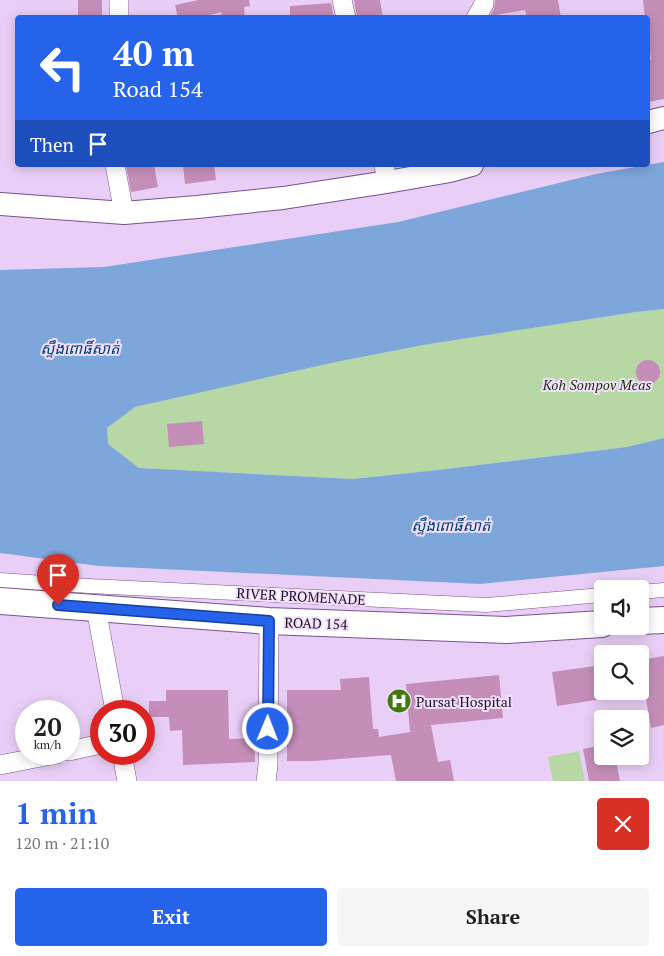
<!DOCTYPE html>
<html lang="en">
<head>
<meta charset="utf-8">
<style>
	body { margin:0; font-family:"PT Serif","Noto Sans Khmer",serif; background:#f6f6f6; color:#202124; height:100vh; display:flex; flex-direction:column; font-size:19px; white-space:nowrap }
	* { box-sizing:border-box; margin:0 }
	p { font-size:16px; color:#757577 }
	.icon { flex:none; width:28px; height:28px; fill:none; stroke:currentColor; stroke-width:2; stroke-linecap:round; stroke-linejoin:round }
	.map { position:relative; height:781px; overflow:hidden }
	.details { display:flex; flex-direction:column; background:#fff; flex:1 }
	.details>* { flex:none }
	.guide { position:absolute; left:15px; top:15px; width:635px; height:152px; border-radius:5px; box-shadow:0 2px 12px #0003; background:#2563eb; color:#fff; overflow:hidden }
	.buttons { position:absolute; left:594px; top:580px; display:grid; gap:10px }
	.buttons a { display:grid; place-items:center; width:55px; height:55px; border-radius:5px; background:#fff; box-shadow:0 2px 12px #0003; font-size:25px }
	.speed { position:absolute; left:15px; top:700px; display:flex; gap:10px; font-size:25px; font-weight:700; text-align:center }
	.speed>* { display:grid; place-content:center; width:65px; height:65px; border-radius:50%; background:#fff; box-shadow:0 2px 12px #0003; line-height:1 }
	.speed small { font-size:12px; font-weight:400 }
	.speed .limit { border:8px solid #d22; background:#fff; color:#111 }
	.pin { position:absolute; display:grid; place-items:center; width:42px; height:42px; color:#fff; margin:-51px -21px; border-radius:50% 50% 50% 0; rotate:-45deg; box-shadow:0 0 5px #0007 }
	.pin .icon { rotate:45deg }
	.me { position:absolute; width:55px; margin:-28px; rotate:1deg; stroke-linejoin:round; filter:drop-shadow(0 0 4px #0008) }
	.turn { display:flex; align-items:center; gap:18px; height:105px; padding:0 15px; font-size:22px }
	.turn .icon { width:65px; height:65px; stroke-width:2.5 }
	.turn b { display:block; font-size:35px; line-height:42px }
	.then { display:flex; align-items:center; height:48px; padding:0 15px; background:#0003; gap:10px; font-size:19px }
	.round { display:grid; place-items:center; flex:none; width:52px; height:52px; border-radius:5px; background:#f6f6f6 }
	.headline { display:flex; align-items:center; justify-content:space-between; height:85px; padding:0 15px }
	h1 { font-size:30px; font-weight:800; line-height:38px; color:#2563eb }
	.primary-button { display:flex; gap:10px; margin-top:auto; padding:10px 15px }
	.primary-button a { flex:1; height:58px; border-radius:5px; background:#2563eb; color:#fff; font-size:20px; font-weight:800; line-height:58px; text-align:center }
	.primary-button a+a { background:#f6f6f6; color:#202124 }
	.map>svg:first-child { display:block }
	.green { fill:#b7d7a4 }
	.water { fill:#7da6da }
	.building { fill:#c58eb9 }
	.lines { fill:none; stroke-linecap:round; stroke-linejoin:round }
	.pedestrian-casing { stroke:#79528c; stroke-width:15 }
	.minor-casing { stroke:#79528c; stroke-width:20 }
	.tertiary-casing { stroke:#79528c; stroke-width:24 }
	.secondary-casing { stroke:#79528c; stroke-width:28 }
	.pedestrian { stroke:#fff; stroke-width:14 }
	.minor { stroke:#fff; stroke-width:19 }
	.tertiary { stroke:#fff; stroke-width:22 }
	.secondary { stroke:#fff; stroke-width:26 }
	.route-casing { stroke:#184099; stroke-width:12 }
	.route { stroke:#2563eb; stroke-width:9 }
	.labels { text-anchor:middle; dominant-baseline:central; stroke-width:4; stroke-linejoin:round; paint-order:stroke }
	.park-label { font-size:14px; font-style:italic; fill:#193007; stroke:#f2e0fb }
	.street-label { font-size:14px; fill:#1f0f26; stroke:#f2e0fb }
	.poi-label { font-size:14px; fill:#1f0f26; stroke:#f2e0fb; text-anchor:start }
	.water-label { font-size:15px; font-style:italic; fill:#03407e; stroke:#f2e0fb }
</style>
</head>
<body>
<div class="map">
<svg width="664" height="781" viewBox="0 0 664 781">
	<rect width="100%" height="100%" fill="#e9cff7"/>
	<!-- green -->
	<g class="green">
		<polygon points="664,309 664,438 627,447 438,470 353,479 139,468 108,444 107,428 135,407 336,362 423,345 636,312"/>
		<polygon points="579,751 585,781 553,781 548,757"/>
	</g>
	<!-- water -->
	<polygon class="water" points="664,162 664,309 636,312 423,345 336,362 135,407 107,428 108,444 139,468 353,479 438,470 627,447 664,438 664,566 480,584 99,566 0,553 0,270 104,267 398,222 596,174"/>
	<!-- building -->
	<g class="building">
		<rect x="78" y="0" width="24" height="16"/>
		<polygon points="198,0 249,0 250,6 244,7 245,18 222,18 221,12 200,18 178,18 175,5"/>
		<polygon points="354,0 380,0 383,18 357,18"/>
		<polygon points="495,0 558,0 561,18 527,18 525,10 490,16 494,9"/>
		<polygon points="643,0 664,0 664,99 648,102 648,61 651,60 648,35 648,18 645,18"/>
		<polygon points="331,3 334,18 290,18 290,6"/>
		<polygon points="126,165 154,165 158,187 131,192"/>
		<polygon points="183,165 214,165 216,180 185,184"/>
		<circle cx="648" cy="372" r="12"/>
		<polygon points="202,421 204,444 169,447 167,424"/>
		<polygon points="664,656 664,725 651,728 645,693 640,694 640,660"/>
		<polygon points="602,665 602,699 557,706 552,672"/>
		<polygon points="499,675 503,718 431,725 438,762 450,760 454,781 396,781 391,755 314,761 287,761 287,690 341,690 340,679 369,677 373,729 378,729 379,737 410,732 406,684"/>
		<polygon points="166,690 228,690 229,739 254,738 255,762 183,765 182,730 170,731 169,717 149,717 149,701 166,701"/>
		<polygon points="602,745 602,756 615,756 620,781 589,781 583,749"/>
	</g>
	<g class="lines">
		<defs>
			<g id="pedestrian">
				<polyline points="0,580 89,586 486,605 602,595"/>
				<polyline points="640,592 664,590"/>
			</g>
			<g id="minor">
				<polyline points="342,0 346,18"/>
				<polyline points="119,18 119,0"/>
				<polyline points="476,18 484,4 484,0"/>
				<polyline points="115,165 124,213"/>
				<polyline points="384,165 387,182"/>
				<polyline points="96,608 115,711"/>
				<polyline points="69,751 101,744"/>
				<polyline points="122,754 127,781"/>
				<polyline points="0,765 56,754"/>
				<polyline points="266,781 268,765 269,621"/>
			</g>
			<g id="tertiary">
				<polyline points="648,122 664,118"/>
				<polyline points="0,204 124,213 197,207 283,198 387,182 450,171 472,165"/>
			</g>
			<g id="secondary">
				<polyline points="0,601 269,621 506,630 602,624"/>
				<polyline points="640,621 664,620"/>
			</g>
		</defs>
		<!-- pedestrian casing -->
		<use href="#pedestrian" class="pedestrian-casing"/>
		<!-- minor casing -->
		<use href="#minor" class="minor-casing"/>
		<!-- tertiary casing -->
		<use href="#tertiary" class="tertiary-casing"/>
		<!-- secondary casing -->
		<use href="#secondary" class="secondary-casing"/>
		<!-- pedestrian -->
		<use href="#pedestrian" class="pedestrian"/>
		<!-- minor -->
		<use href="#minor" class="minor"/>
		<!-- tertiary -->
		<use href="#tertiary" class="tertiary"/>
		<!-- secondary -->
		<use href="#secondary" class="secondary"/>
	</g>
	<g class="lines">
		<defs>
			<polyline id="route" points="58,605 269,621 268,729"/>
		</defs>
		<!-- route casing -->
		<use href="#route" class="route-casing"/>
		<!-- route -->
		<use href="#route" class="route"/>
	</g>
	<!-- icons -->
	<defs>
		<symbol id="hospital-disc" viewBox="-11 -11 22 22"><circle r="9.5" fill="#42790d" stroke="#f2e0fb"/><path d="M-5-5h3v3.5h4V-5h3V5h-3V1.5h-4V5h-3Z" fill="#fff"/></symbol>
	</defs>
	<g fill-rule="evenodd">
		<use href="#hospital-disc" x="385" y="687" width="28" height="28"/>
	</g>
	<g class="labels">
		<!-- park labels -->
		<g class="park-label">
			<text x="597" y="384">Koh Sompov Meas</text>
		</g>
		<!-- street labels -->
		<g class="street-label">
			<text transform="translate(301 596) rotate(3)">RIVER PROMENADE</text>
			<text transform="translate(316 623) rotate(2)">ROAD 154</text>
		</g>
		<!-- poi labels -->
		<g class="poi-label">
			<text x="416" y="701">Pursat Hospital</text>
		</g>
		<!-- water labels -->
		<g class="water-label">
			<text x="80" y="348">ស្ទឹងពោធិ៍សាត់</text>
			<text x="451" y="525">ស្ទឹងពោធិ៍សាត់</text>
		</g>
	</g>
</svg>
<div class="buttons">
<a><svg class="icon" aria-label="sound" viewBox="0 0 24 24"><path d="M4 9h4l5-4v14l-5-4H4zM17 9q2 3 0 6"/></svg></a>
<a><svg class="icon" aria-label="search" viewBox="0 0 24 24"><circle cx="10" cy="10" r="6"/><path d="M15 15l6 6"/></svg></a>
<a><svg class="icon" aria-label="layers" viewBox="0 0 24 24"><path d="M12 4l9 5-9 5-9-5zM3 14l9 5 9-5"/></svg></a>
</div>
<div class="speed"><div>20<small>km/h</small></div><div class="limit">30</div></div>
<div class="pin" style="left:58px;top:605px;background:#d93025"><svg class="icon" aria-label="arrive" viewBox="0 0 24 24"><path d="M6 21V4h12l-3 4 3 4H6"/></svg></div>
<svg class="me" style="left:268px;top:729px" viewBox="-20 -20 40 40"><circle r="17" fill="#2563eb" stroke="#fff" stroke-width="3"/><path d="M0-11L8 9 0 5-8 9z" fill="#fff"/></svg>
<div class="guide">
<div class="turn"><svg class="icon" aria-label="left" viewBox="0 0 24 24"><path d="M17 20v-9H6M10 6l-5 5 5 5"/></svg><div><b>40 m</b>Road 154</div></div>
<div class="then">Then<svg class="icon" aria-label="arrive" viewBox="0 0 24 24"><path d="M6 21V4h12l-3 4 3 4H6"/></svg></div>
</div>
</div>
<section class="details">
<div class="headline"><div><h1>1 min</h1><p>120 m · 21:10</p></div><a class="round" style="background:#d93025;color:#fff"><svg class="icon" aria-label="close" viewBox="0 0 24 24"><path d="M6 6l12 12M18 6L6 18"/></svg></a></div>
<div class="primary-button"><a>Exit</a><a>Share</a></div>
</section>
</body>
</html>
